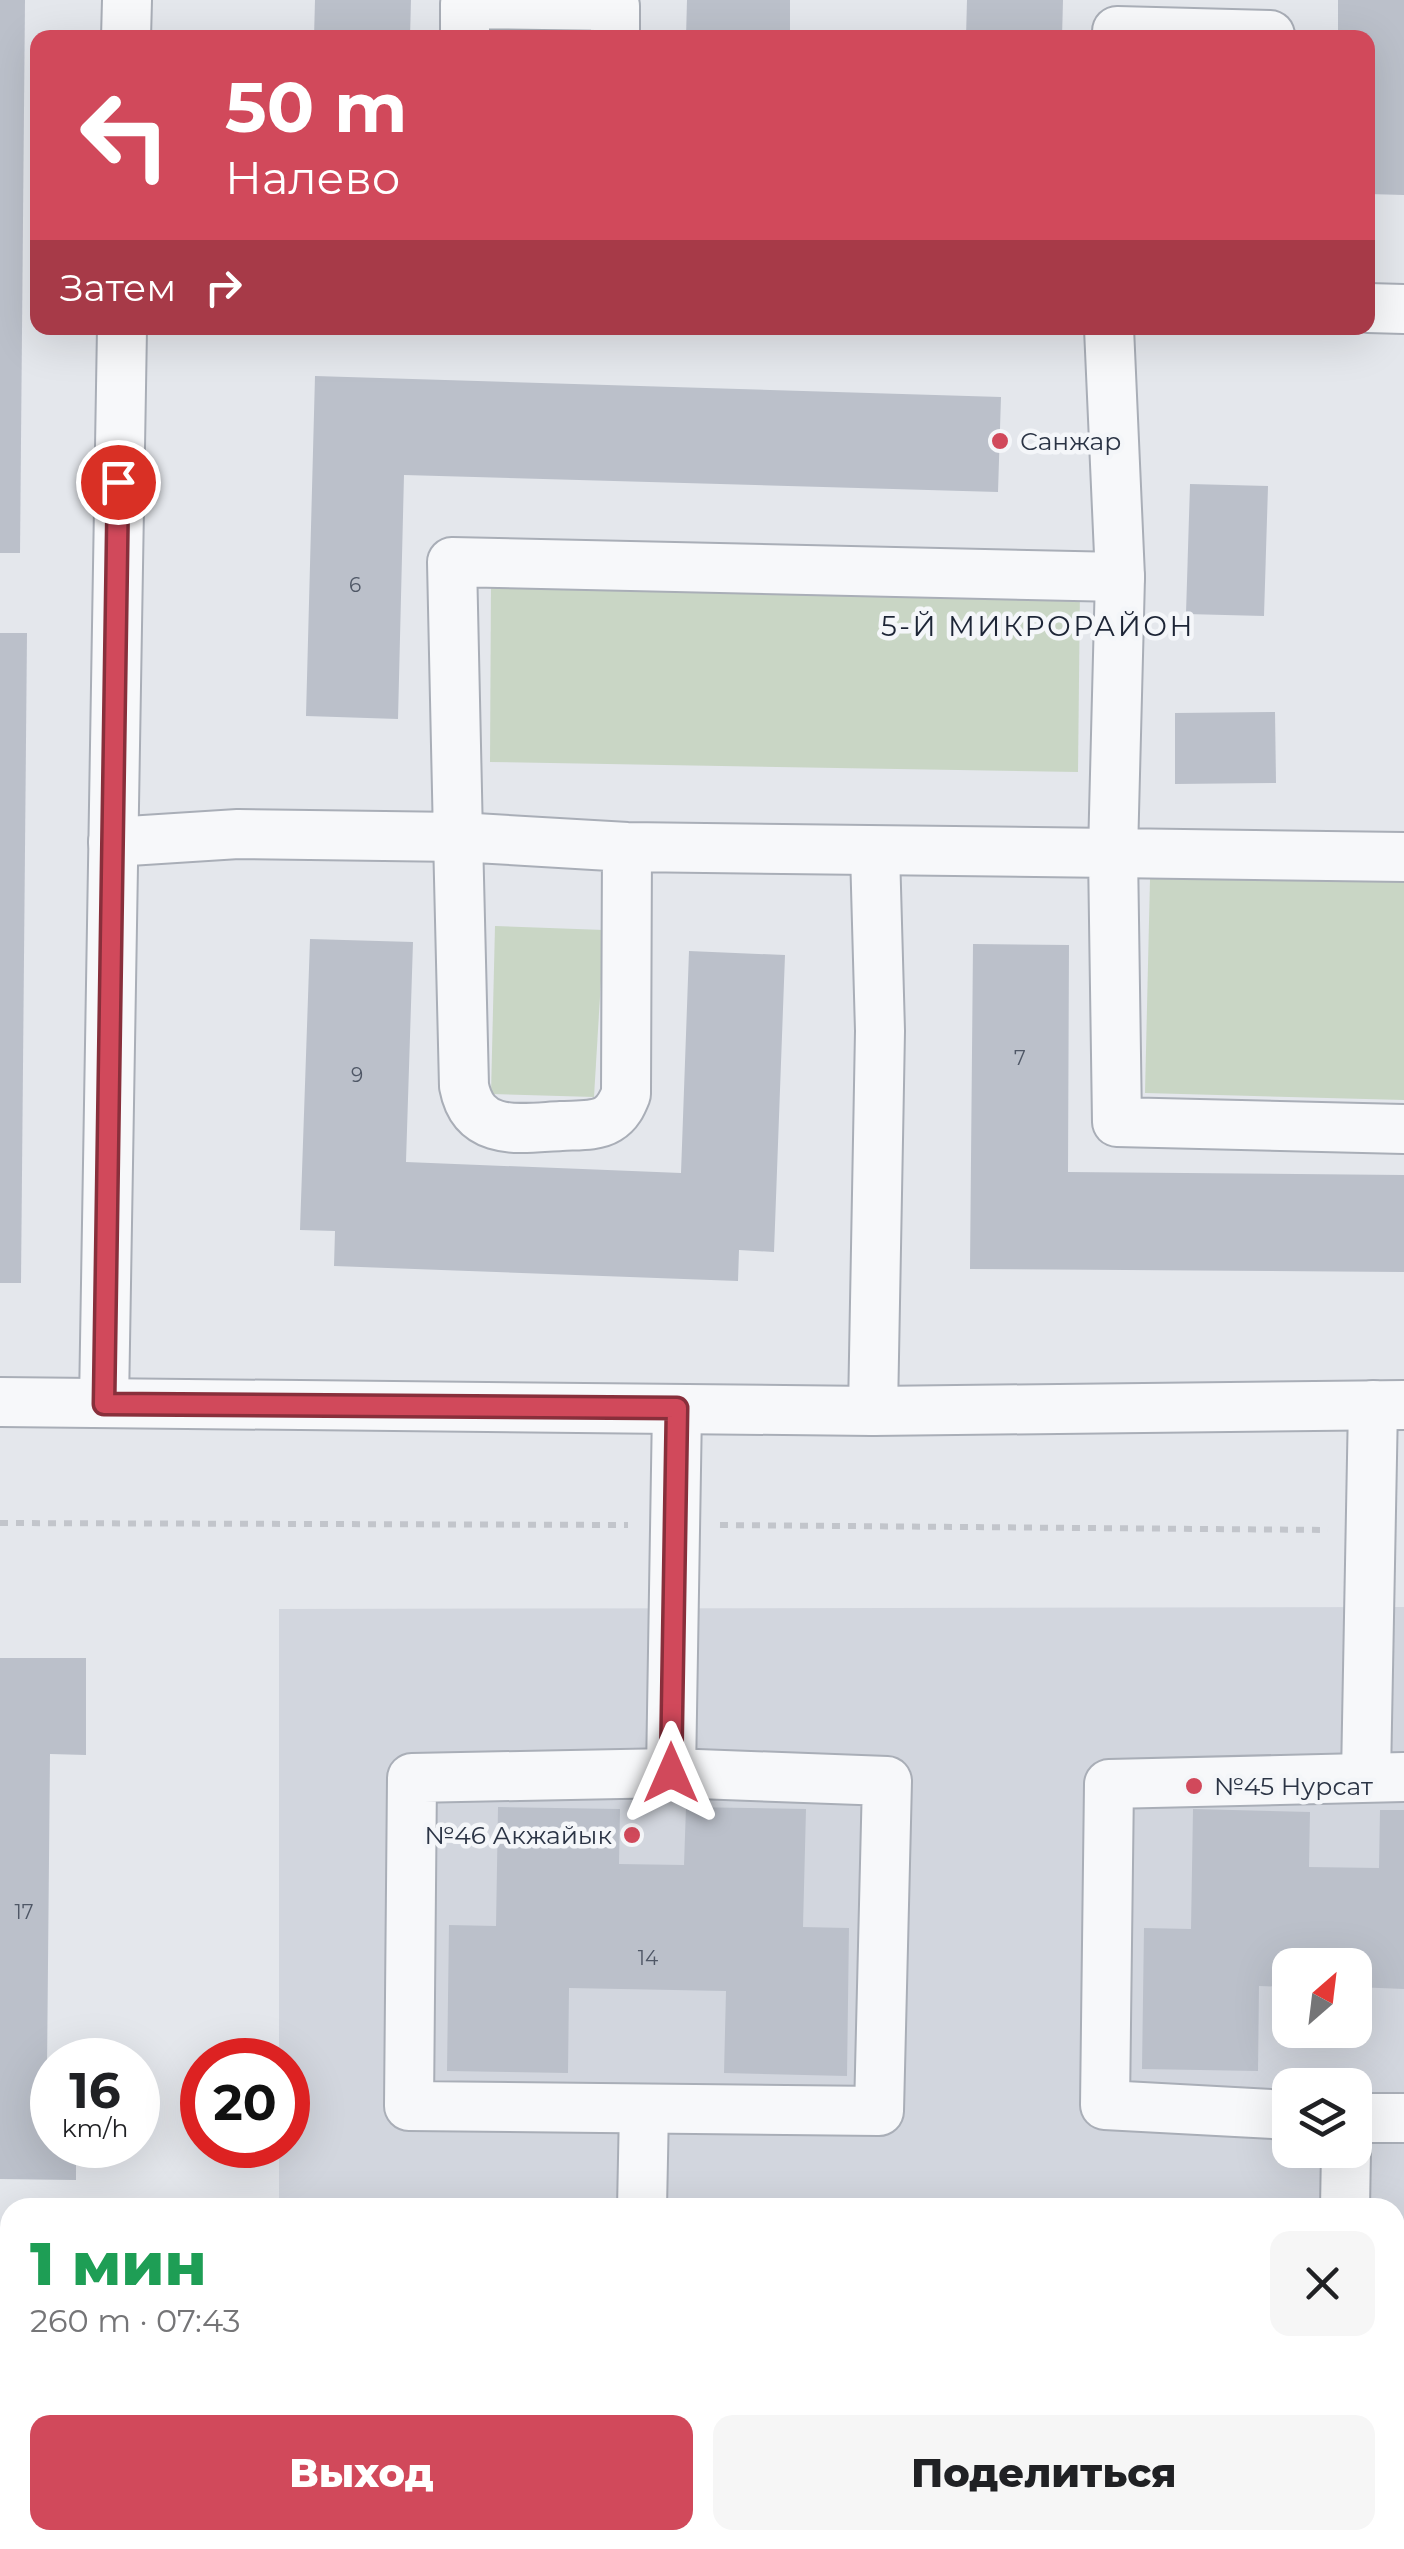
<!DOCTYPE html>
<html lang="ru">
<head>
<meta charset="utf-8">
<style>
	body { margin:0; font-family:Montserrat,sans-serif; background:#f6f6f6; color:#202124; height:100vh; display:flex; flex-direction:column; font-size:38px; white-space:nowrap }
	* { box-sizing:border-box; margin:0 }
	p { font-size:32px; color:#757577 }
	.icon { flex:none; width:55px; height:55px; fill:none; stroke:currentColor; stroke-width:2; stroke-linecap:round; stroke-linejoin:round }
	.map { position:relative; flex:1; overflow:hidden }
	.sheet { position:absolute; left:0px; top:2198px; width:1405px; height:352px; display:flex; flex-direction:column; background:#fff; border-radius:30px 30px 0 0; box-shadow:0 10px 40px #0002 }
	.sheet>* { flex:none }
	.banner { position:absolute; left:30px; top:30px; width:1345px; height:305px; border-radius:20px; box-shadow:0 10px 40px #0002; background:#d1495b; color:#fff; overflow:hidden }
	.needle { width:65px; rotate:28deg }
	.tools { position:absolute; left:1272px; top:1948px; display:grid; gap:20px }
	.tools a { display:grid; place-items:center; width:100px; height:100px; border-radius:20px; background:#fff; box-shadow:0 10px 40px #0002; font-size:50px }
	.speed { position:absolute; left:30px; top:2038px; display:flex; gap:20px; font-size:50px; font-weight:700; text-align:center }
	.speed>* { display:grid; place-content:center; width:130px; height:130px; border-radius:50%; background:#fff; box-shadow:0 10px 40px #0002; line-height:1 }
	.speed small { font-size:25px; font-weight:400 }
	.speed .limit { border:15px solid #d22; background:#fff; color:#111 }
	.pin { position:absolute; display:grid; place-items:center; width:85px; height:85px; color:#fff; margin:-42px; border:5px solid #fff; border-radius:50%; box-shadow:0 2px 10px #0007 }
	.me { position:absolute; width:110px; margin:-55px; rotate:0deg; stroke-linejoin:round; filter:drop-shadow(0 0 8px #0008) }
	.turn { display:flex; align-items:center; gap:35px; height:210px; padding:0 30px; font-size:45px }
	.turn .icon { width:130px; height:130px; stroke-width:2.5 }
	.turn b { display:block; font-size:70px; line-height:85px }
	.then { display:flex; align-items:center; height:95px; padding:0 30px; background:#0003; gap:20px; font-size:38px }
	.round { display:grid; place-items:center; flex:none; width:105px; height:105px; border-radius:20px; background:#f6f6f6 }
	.headline { display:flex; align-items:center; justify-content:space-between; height:170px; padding:0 30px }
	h1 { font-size:60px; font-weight:800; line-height:75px; color:#1e9e55 }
	.primary-button { display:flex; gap:20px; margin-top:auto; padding:20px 30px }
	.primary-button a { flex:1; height:115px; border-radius:20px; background:#d1495b; color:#fff; font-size:40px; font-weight:800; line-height:115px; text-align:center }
	.primary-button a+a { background:#f6f6f6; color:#202124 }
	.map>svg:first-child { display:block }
	.built { fill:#d2d6de; fill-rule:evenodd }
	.green { fill:#c9d6c5 }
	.building { fill:#bbc0ca }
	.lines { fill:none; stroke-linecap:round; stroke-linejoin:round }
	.minor-casing { stroke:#a9aeb7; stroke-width:52 }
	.path { stroke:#c2c5cb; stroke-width:6; stroke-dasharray:8 8; stroke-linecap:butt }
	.minor { stroke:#f7f8fa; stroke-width:48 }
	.route-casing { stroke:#882f3b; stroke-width:25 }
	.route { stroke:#d1495b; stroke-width:18 }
	.poi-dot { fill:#d1495b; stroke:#f4f6f9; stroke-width:4 }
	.labels { text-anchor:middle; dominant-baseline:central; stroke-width:9; stroke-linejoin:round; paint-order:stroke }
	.number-label { font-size:20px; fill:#4f5766 }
	.poi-label { font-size:25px; fill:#2b3445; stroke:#f4f6f9; text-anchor:start }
	.neighbourhood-label { font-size:28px; letter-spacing:2.5px; fill:#1d2536; stroke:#f4f6f9 }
</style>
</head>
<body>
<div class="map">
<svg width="1404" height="2549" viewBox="0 0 1404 2549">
	<rect width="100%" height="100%" fill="#e4e7ec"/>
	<!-- built -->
	<path class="built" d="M1404 1607V2268H1395V2208H279V2145H288V2060H279V1609ZM1290 1965H1355V2030H1290ZM1290 2085H1355V2150H1290Z"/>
	<!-- green -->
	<g class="green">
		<polygon points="491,581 1080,589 1078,772 490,762"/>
		<polygon points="1150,879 1404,880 1404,1100 1145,1093"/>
		<polygon points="495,926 604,930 594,1097 491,1094"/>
		<rect x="269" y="2540" width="631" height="9"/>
		<polygon points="1291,2540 1291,2549 1109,2549 1109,2541"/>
	</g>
	<!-- building -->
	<g class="building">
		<polygon points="0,0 25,0 20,553 0,553"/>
		<polygon points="315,0 411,0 410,38 314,38"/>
		<polygon points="687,0 790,0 790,38 686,38"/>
		<polygon points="967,0 1063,0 1062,38 966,38"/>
		<polygon points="1338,0 1404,0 1404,195 1368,194 1368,38 1338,38"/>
		<polygon points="315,376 1001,397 998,492 404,475 398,719 306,716"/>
		<polygon points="1190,484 1268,486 1264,616 1186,614"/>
		<polygon points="0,633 27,633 21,1283 0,1283"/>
		<polygon points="1275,712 1276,783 1175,784 1175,713"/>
		<polygon points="310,939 413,942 406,1162 632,1171 681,1173 689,951 785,955 774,1252 739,1250 738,1281 334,1266 335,1231 300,1230"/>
		<polygon points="973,944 1069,945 1068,1172 1404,1175 1404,1272 970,1269"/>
		<polygon points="0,1658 86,1658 86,1755 50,1754 47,2069 52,2069 52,2145 76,2145 76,2180 0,2179"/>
		<polygon points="498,1807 620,1809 619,1864 684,1865 686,1807 806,1809 803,1927 849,1928 847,2076 724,2073 726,1991 569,1988 568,2073 447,2071 449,1925 496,1926"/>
		<polygon points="1193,1809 1310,1812 1309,1867 1379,1868 1380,1810 1404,1810 1404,1989 1355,1987 1355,1965 1290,1965 1290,1987 1259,1986 1258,2071 1142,2069 1144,1928 1191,1929"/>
	</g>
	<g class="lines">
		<defs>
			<g id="minor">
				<polyline points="126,38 127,0"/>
				<polyline points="465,38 465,4 615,6 615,38"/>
				<polyline points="1117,38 1117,31 1270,35 1270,38"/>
				<polyline points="1368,308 1404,309"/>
				<polyline points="1120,577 1113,853 1404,857"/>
				<polyline points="113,842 238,834 458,837 452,562 1120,577 1109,328"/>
				<path d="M627 847 626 1094C622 1104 618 1113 608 1119 595 1127 576 1125 561 1126 521 1128 474 1138 464 1086L458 837 627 847 1113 853 1117 1122 1404 1129"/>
				<polyline points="0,1402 873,1411 1404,1405"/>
				<polyline points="104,1403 122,328"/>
				<polyline points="873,1411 880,1031 875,852"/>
				<polygon points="671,1773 887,1781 879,2111 409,2106 412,1778"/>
				<polyline points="671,1773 677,1409"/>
				<polyline points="1366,1776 1373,1405"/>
				<polyline points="1290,2115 1105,2105 1109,1784 1404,1777"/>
				<polyline points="1355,2118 1404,2118"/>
				<polyline points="642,2208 644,2109"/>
				<polyline points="1345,2208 1346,2150"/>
				<polyline points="1395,2320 1404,2320"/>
				<polyline points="0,2327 10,2327"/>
				<polyline points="1395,2515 1404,2515"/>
				<polyline points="918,2540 918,2549"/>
				<polyline points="20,2549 20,2540"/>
			</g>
		</defs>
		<!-- minor casing -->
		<use href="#minor" class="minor-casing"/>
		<!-- path -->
		<g class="path">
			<polyline points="0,1523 628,1525"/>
			<polyline points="720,1525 1328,1530"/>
			<polyline points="987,2549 987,2541"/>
			<polyline points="1094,2549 1095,2541"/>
			<polyline points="1312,2549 1312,2540"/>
			<polyline points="1348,2549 1348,2540"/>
		</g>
		<!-- minor -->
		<use href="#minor" class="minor"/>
	</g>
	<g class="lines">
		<defs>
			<polyline id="route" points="118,482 104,1404 677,1408 671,1773"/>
		</defs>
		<!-- route casing -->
		<use href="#route" class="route-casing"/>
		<!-- route -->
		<use href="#route" class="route"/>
	</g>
	<!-- markers -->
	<g class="poi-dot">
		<circle cx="1000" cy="441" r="10"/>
		<circle cx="1194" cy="1786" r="10"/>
		<circle cx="632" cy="1835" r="10"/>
	</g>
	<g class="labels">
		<!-- number labels -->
		<g class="number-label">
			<text x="355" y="585">6</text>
			<text x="1020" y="1058">7</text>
			<text x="357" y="1075">9</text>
			<text x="24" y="1912">17</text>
			<text x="648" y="1958">14</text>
		</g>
		<!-- poi labels -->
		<g class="poi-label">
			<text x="1020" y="441">Санжар</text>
			<text x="1214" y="1786">№45 Нурсат</text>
			<text x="612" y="1835" text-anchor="end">№46 Акжайык</text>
		</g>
		<!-- neighbourhood labels -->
		<g class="neighbourhood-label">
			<text x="1038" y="626">5-Й МИКРОРАЙОН</text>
		</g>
	</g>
</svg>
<div class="tools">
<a><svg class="needle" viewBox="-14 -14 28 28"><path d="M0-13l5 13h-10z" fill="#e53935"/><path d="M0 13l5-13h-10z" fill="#757577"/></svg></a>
<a><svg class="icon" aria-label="layers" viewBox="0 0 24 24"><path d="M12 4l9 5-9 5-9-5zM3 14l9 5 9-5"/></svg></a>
</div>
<div class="speed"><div>16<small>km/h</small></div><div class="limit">20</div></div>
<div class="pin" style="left:118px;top:482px;background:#d93025"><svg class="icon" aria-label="arrive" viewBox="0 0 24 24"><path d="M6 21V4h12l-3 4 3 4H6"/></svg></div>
<svg class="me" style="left:671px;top:1773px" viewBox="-20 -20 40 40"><path d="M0-17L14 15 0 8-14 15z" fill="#d1495b" stroke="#fff" stroke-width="4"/></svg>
<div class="banner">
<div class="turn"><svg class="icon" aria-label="left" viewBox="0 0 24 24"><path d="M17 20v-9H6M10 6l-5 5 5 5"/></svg><div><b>50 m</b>Налево</div></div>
<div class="then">Затем<svg class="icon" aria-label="right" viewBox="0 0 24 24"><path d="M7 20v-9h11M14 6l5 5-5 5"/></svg></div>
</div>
<section class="sheet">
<div class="headline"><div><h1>1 мин</h1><p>260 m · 07:43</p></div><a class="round"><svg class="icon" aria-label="close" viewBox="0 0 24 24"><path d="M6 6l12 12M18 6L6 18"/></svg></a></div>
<div class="primary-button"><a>Выход</a><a>Поделиться</a></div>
</section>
</div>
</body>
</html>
